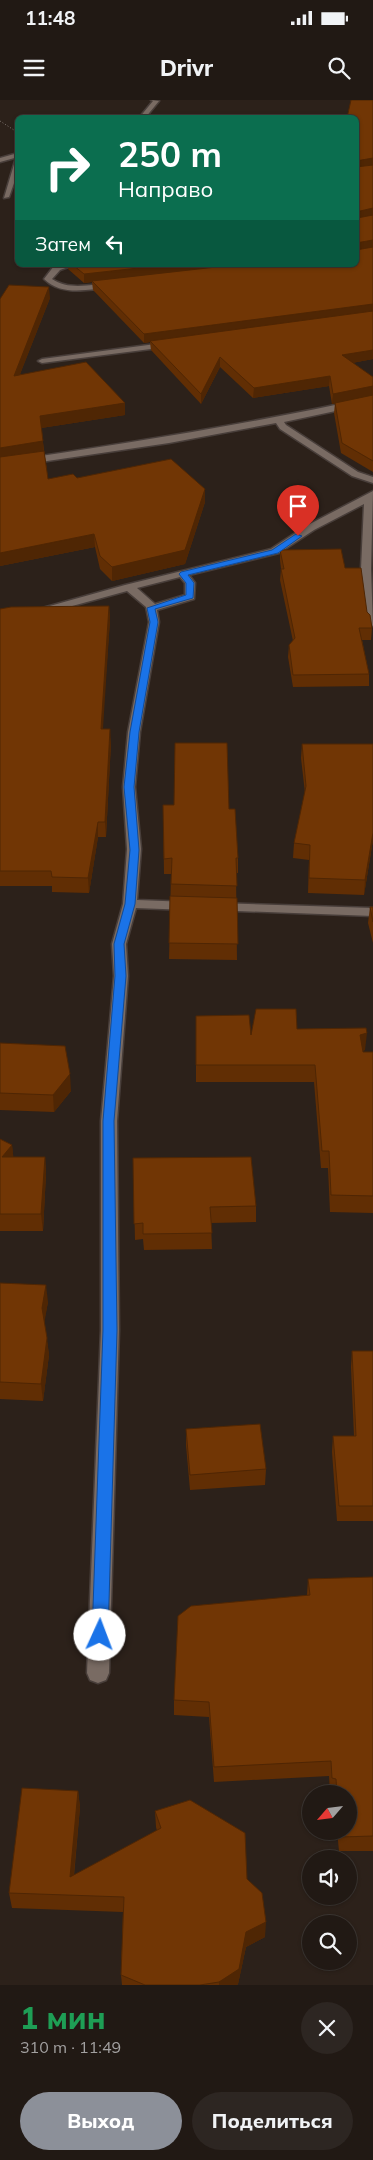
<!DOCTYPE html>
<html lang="ru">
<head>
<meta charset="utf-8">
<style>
	body { margin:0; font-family:Mulish,sans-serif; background:#2d2622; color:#f1f3f6; height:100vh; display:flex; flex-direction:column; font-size:19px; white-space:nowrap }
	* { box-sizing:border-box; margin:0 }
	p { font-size:16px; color:#a2a0a0 }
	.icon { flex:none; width:28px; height:28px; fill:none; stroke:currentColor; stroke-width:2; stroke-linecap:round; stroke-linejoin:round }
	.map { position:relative; height:1885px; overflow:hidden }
	.drawer { display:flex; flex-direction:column; background:#211914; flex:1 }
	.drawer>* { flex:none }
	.banner { position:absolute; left:15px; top:15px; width:344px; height:152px; border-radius:8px; box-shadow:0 1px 4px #0004,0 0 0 1px #3e3834; background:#0b6e4f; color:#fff; overflow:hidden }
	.needle { width:32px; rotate:242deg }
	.fabs { position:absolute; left:302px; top:1685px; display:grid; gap:10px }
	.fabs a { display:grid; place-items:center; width:55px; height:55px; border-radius:50%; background:#211914; box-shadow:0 1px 4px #0004,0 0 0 1px #3e3834; font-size:25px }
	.pin { position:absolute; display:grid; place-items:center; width:42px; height:42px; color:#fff; margin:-51px -21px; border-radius:50% 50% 50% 0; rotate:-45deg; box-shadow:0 0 5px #0007 }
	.pin .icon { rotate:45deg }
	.me { position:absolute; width:55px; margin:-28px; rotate:2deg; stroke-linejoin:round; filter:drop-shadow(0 0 4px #0008) }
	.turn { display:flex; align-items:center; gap:18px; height:105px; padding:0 20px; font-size:22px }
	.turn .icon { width:65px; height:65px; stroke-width:2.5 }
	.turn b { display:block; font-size:35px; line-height:42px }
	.then { display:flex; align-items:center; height:48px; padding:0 20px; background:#0003; gap:10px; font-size:19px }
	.round { display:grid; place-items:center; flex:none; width:52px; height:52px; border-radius:26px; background:#2d2622 }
	.overview { display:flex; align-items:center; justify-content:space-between; height:85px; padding:0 20px }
	h1 { font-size:30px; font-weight:800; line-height:38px; color:#1e9e55 }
	.button { display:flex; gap:10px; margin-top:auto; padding:10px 20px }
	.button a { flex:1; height:58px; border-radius:30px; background:#8c9099; color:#fff; font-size:20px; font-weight:800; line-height:58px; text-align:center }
	.button a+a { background:#2d2622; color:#f1f3f6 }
	.status { display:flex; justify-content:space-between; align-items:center; height:35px; padding:0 25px; background:#211914; direction:ltr }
	.status svg { height:14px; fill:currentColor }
	header { display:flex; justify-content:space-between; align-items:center; height:65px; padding:0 20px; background:#211914; font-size:22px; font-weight:800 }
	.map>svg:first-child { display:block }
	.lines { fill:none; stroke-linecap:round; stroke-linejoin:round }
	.street-casing { stroke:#483e3a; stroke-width:3 }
	.path { stroke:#7d736e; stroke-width:1; stroke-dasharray:1 2; stroke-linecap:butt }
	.street { fill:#796b63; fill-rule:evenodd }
	.wall { fill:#612e04 }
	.shaded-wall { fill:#4f2604 }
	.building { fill:#713605; stroke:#4f2604 }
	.route { fill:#1a73e8; stroke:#114b97 }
</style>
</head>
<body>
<div class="status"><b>11:48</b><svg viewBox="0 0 49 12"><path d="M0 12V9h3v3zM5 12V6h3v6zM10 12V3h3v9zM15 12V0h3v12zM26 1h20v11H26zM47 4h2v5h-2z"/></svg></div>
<header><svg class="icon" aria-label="menu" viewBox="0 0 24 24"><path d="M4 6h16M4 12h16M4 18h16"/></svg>Drivr<svg class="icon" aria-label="search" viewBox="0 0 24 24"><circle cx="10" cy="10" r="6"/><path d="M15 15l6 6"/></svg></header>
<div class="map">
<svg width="373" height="1885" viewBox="0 0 373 1885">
	<rect width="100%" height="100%" fill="#2c211a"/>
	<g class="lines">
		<defs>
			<g id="street">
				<polygon points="151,0 159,1 145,18 139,18 153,1"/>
				<polygon points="18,53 18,57 0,62 0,58"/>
				<polygon points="18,59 18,72 9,97 4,98 15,61"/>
				<path d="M60 165H74L60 170 52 179C69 191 93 184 112 183L116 185 112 187C90 189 62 197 44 179L54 166Z"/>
				<polygon points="171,242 175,244 174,246 42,263 38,261 42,259"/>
				<path d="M373 297V303L284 322 286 325 358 372 373 377V383L352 376 280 329 276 323 169 343 0 368V362C125 344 249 324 373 297Z"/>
				<path d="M373 391 371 469 373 526 368 523 361 469 364 404 314 430 279 453 189 475 195 483 194 499 157 510 159 522 140 632 135 687 141 749 137 800 189 802 196 806 189 810 136 808 126 844 128 876 117 1021 119 1230 109 1573 106 1580 98 1583 90 1580 87 1573 101 1230V1021L114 876 112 844 123 804 127 749 123 687 128 632 149 522 146 507 127 491 43 514 38 511 39 509 125 485 271 449 306 426ZM180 477 185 483V495L155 504 137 488Z"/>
				<polygon points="217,803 373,808 373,816 212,810 210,807"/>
			</g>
		</defs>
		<!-- street casing -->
		<use href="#street" class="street-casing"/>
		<!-- path -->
		<polyline class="path" points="0,21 17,32"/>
		<!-- street -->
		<use href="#street" class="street"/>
	</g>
	<!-- wall -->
	<g class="wall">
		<polygon points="373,0 373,259 352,263 373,277 373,372 341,353 334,313 335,303 332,304 329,286 253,298 220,267 201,304 151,250 150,242 144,243 93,190 92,182 84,183 68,169 68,165 356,165"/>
		<polygon points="50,198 20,274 125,315 41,328 48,379 77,378 205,402 185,464 112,481 100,469 95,447 0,466 0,199"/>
		<polygon points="280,450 345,468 367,512 372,528 371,540 362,540 369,574 369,586 293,587 288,557 289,545 293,541 280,480 281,469 280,460"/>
		<polygon points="109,506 110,520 102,629 111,643 106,737 98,737 89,793 52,792 52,786 0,786 0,509"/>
		<polygon points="302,644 373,644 373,740 364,795 308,793 309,760 293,758 294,743 305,693 301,658"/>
		<polygon points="163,705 229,709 238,758 238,773 236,773 237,860 169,859 171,774 164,774"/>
		<polygon points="370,807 373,807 373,843 368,823"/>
		<polygon points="196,916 251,935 297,929 365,950 362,951 363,952 373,952 373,1113 330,1112 328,1068 321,1068 314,982 196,982"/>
		<polygon points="0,943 71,991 54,1012 0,1010"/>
		<polygon points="0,1039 12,1045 13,1057 45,1057 46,1074 43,1131 0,1131"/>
		<polygon points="133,1058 256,1106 256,1122 211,1123 212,1149 144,1150 143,1139 135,1140"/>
		<polygon points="0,1183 48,1202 44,1221 49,1255 43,1301 0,1299"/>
		<polygon points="352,1251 373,1251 373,1421 337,1421 332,1352 333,1336 354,1336 351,1267"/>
		<polygon points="186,1329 266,1369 265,1385 190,1390 186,1345"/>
		<polygon points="373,1477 373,1751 339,1751 337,1731 349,1731 349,1694 330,1693 329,1676 214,1682 209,1617 174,1615 174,1600 307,1495 308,1479"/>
		<polygon points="78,1691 80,1707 74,1776 157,1731 156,1727 155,1711 247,1779 265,1837 246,1847 238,1884 237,1885 122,1885 121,1875 123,1812 12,1808 9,1793"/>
	</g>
	<!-- shaded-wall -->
	<g class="shaded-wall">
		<polygon points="373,58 373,66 356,69 356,61"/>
		<polygon points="373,108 373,116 356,120 356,112"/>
		<polygon points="373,140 373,149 356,152 356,143"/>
		<polygon points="166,165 244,165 92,181 92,182 84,183 84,174"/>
		<polygon points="49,187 50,198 15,287 14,276"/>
		<polygon points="373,204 373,213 150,241 150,242 144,243 144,234"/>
		<polygon points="373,250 373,259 341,265 342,255"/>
		<polygon points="220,257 220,267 201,304 201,294"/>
		<polygon points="330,276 329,286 253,298 254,288"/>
		<polygon points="373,286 373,296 332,304 333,294"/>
		<polygon points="125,303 125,315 41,328 40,316"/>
		<polygon points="43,341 44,354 0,360 0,348"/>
		<polygon points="205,389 205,402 185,464 112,481 112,467"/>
		<polygon points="94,434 95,447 0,466 0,453"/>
		<polygon points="109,506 110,520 102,644 101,629"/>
		<polygon points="110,629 111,643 106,737 105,722"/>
		<polygon points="98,722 98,737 89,793 88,778"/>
		<polygon points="373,733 373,740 364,795 365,780"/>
		<polygon points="367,933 365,950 358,952 360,935"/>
		<polygon points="70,974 71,991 54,1012 53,995"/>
		<polygon points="12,1045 14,1062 2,1057"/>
		<polygon points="45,1057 46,1074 43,1131 41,1114"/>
		<polygon points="46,1185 48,1202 44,1225 42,1208"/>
		<polygon points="47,1238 49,1255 43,1301 41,1284"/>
		<polygon points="78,1691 80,1707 72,1793 70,1777"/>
		<polygon points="266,1822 265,1837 246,1847 238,1884 237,1885 219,1885 219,1882 246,1832"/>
	</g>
	<!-- building -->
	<g class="building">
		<polygon points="351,0 373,0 373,58 356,61 356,18 347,18"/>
		<polygon points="373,65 373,108 356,112 356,67"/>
		<polygon points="373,115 373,140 356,143 356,117 357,118"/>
		<polygon points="373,147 373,204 144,234 92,181 234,165 356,165 356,150"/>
		<polygon points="73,165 166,165 84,174"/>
		<polygon points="9,185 49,187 14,276 86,262 125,303 40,316 43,341 0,348 0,199"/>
		<polygon points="373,211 373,250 342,255 373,277 373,286 333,294 330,276 254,288 220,257 201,294 150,241"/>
		<polygon points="373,295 373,361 342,343 335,303"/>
		<polygon points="44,351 48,379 73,374 77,378 171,359 205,389 185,450 112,467 100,456 94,434 0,453 0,357"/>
		<polygon points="341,449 345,468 361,468 367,512 370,515 372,528 359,528 369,574 293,575 289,545 295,538 281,469 284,469 280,450"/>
		<polygon points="109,506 101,629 110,629 105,722 98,722 88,778 52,777 51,771 0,771 0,509 11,507"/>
		<polygon points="175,643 227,643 229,709 235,709 238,758 236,758 237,786 171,784 172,758 164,759 163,705 174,705"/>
		<polygon points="302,644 373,644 373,733 365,780 309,778 310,745 294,743 306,686"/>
		<polygon points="170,796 237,798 238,844 169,843"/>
		<polygon points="370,807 373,807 373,822"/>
		<polygon points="256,909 296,909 297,929 366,928 367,933 360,935 363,952 373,952 373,1096 331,1095 329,1051 322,1051 315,965 196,965 196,916 249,915 251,935"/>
		<polygon points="0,943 65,946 70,974 53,995 0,993"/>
		<polygon points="0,1039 12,1045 2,1057 45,1057 41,1114 0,1114"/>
		<polygon points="251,1057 256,1106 210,1107 212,1133 143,1134 143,1123 134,1124 133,1058"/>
		<polygon points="0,1183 46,1185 42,1208 47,1238 41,1284 0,1282"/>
		<polygon points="352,1251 373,1251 373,1406 339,1406 333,1336 356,1336"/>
		<polygon points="260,1324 266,1369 190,1375 186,1329"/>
		<polygon points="373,1477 373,1736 341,1737 341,1731 349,1731 349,1694 337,1694 336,1679 332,1678 331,1661 214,1667 209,1602 174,1600 178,1516 191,1506 310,1495 308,1479"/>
		<polygon points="22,1688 78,1691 70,1777 161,1728 155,1711 190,1700 245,1733 247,1779 262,1793 266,1822 246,1832 239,1869 219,1882 200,1885 145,1885 121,1875 124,1797 9,1793"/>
	</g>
	<!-- route -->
	<polygon class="route" points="296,434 302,436 278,453 188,475 194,483 193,498 155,509 158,522 139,632 134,687 139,750 135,804 124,844 126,876 114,1021 117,1230 108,1535 105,1540 100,1543 94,1540 92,1535 103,1230 103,1021 115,876 114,844 125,804 130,750 124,687 130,632 150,522 147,508 186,495 186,483 179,474 181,472 272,450"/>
</svg>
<div class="fabs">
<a><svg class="needle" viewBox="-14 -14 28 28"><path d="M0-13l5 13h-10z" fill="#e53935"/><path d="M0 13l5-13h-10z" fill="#a2a0a0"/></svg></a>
<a><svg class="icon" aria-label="sound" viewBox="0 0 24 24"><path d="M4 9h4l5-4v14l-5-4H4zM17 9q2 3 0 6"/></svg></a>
<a><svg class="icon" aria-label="search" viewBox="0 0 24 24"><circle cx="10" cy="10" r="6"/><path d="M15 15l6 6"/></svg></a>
</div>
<div class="pin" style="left:298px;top:436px;background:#d93025"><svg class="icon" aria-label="arrive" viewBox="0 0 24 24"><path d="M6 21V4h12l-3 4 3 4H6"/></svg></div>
<svg class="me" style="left:100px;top:1535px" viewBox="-20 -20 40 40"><circle r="19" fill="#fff"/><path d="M0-13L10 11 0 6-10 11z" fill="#1a73e8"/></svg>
<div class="banner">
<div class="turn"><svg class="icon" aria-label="right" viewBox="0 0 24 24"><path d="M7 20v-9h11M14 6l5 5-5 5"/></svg><div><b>250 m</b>Направо</div></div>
<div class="then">Затем<svg class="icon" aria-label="left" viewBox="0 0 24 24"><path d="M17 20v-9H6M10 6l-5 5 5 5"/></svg></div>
</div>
</div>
<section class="drawer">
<div class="overview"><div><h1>1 мин</h1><p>310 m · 11:49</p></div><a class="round"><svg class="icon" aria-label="close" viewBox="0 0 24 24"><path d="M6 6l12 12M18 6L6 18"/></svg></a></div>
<div class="button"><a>Выход</a><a>Поделиться</a></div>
</section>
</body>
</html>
